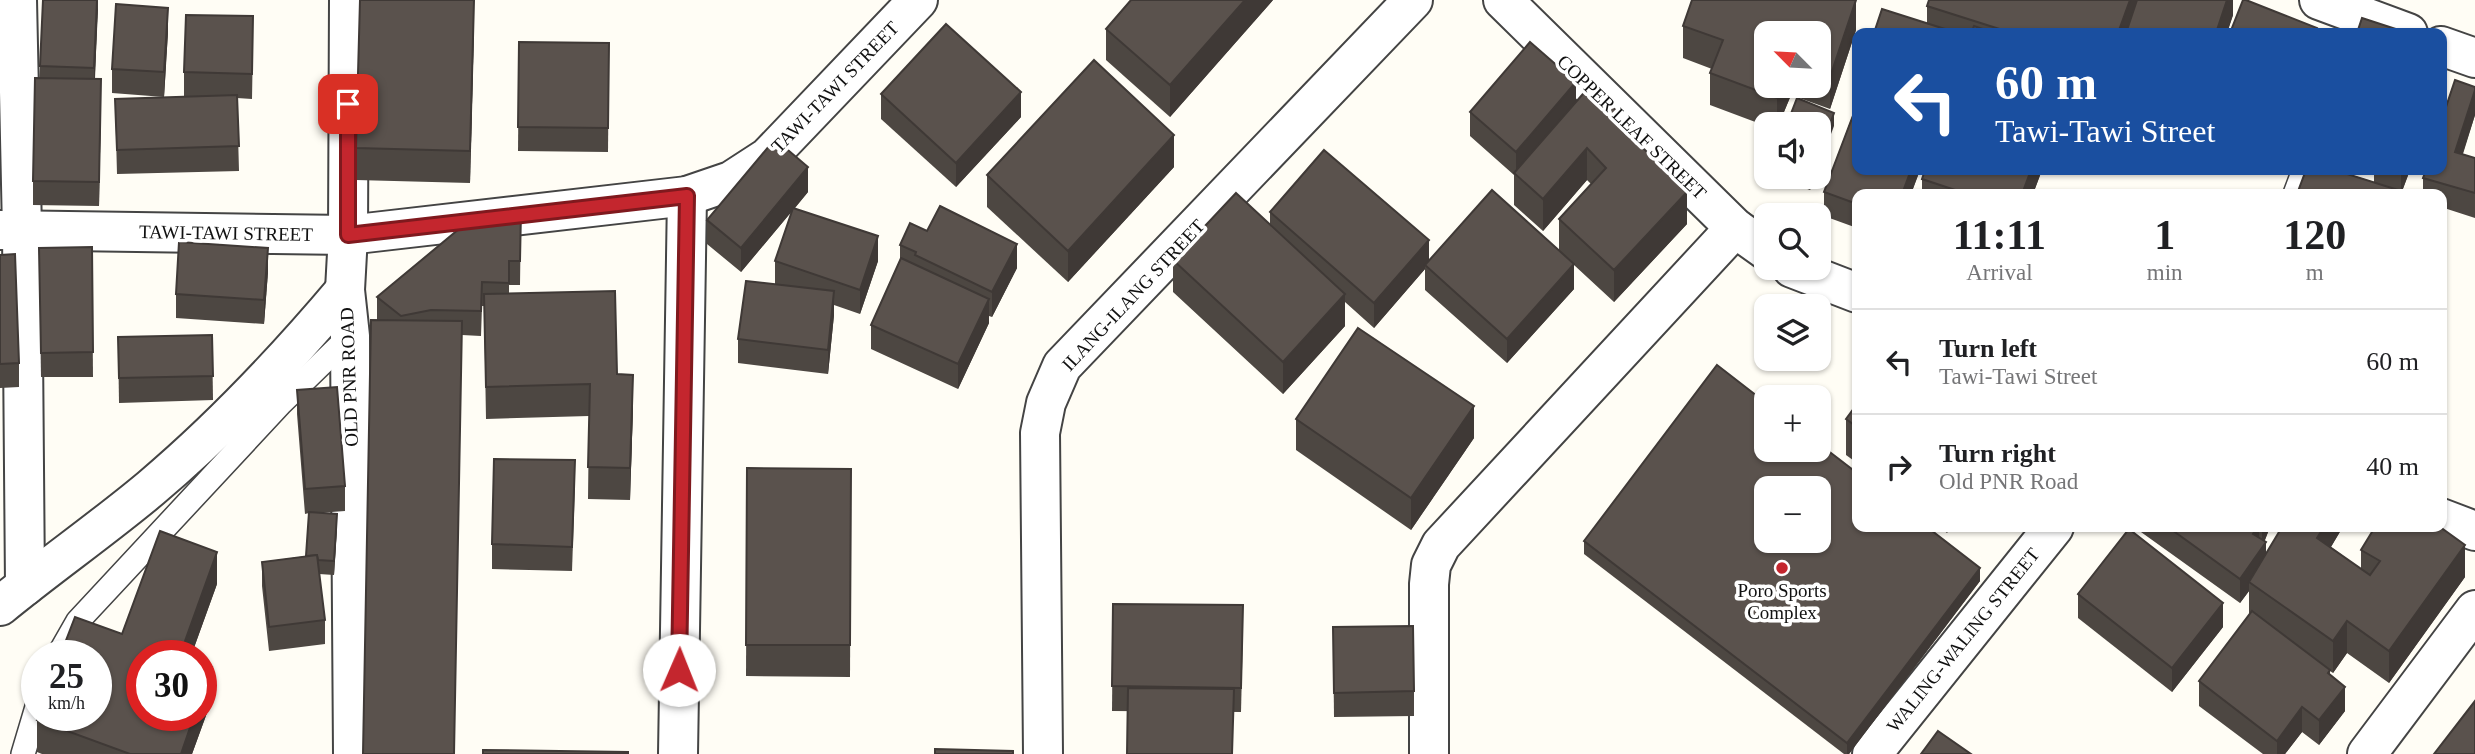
<!DOCTYPE html>
<html lang="en">
<head>
<meta charset="utf-8">
<style>
	body { margin:0; font-family:Georgia,serif; background:#f6f6f6; color:#202124; height:100vh; display:flex; flex-direction:column; font-size:26px; white-space:nowrap }
	* { box-sizing:border-box; margin:0 }
	p { font-size:23px; color:#757577 }
	.icon { flex:none; width:38px; height:38px; fill:none; stroke:currentColor; stroke-width:2; stroke-linecap:round; stroke-linejoin:round }
	.map { position:relative; flex:1; overflow:hidden }
	.drawer { position:absolute; left:1852px; top:189px; width:595px; height:343px; display:flex; flex-direction:column; background:#fff; border-radius:14px; box-shadow:0 2px 5px #0004 }
	.drawer>* { flex:none }
	.hud { position:absolute; left:1852px; top:28px; width:595px; height:147px; border-radius:14px; box-shadow:0 2px 5px #0004; background:#1a4fa0; color:#fff; overflow:hidden }
	.needle { width:46px; rotate:294deg }
	.controls { position:absolute; left:1754px; top:21px; display:grid; gap:14px }
	.controls a { display:grid; place-items:center; width:77px; height:77px; border-radius:14px; background:#fff; box-shadow:0 2px 5px #0004; font-size:35px }
	.speed { position:absolute; left:21px; top:640px; display:flex; gap:14px; font-size:35px; font-weight:700; text-align:center }
	.speed>* { display:grid; place-content:center; width:91px; height:91px; border-radius:50%; background:#fff; box-shadow:0 2px 5px #0004; line-height:1 }
	.speed small { font-size:18px; font-weight:400 }
	.speed .limit { border:10px solid #d22; background:#fff; color:#111 }
	.pin { position:absolute; display:grid; place-items:center; width:60px; height:60px; color:#fff; margin:-30px; border-radius:14px; box-shadow:0 4px 10px #0006 }
	.me { position:absolute; width:77px; margin:-38px; rotate:1deg; stroke-linejoin:round; filter:drop-shadow(0 0 5px #0008) }
	.turn { display:flex; align-items:center; gap:24px; height:147px; padding:0 28px; font-size:32px }
	.turn .icon { width:91px; height:91px; stroke-width:2.5 }
	.turn b { display:block; font-size:49px; line-height:60px }
	.eta { display:flex; justify-content:space-evenly; align-items:center; height:119px; text-align:center }
	.eta b { font-size:42px; font-weight:600; line-height:49px }
	ul { padding:0; list-style:none }
	li { display:flex; align-items:center; gap:21px; height:105px; padding:0 28px; border-top:2px solid #e0e0e0 }
	li div { flex:1 }
	li b { display:block; font-size:26px }
	li em { font-style:normal }
	.map>svg:first-child { display:block }
	.lines { fill:none; stroke-linecap:round; stroke-linejoin:round }
	.service-casing { stroke:#444; stroke-width:26 }
	.minor-casing { stroke:#444; stroke-width:42 }
	.service { stroke:#fff; stroke-width:23 }
	.minor { stroke:#fff; stroke-width:38 }
	.wall { fill:#4d4742; fill-rule:evenodd }
	.shaded-wall { fill:#3f3936 }
	.building { fill:#5a524d; stroke:#3f3936; stroke-width:2; fill-rule:evenodd }
	.route-casing { stroke:#7f191e; stroke-width:18 }
	.route { stroke:#c4262e; stroke-width:12 }
	.poi-dot { fill:#c4262e; stroke:#fff; stroke-width:2.5 }
	.labels { text-anchor:middle; dominant-baseline:central; stroke-width:7; stroke-linejoin:round; paint-order:stroke }
	.street-label { font-size:19px; fill:#111; stroke:#fff }
	.poi-label { font-size:19px; fill:#111; stroke:#fff }
</style>
</head>
<body>
<div class="map">
<svg width="2475" height="754" viewBox="0 0 2475 754">
	<rect width="100%" height="100%" fill="#fffdf5"/>
	<g class="lines">
		<defs>
			<g id="service">
				<polyline points="2295,194 2304,170"/>
				<polyline points="58,656 78,621 281,403 350,336"/>
				<polyline points="23,754 37,707"/>
			</g>
			<g id="minor">
				<polyline points="17,0 22,230 25,586"/>
				<polyline points="349,0 348,235 345,290 350,336 353,754"/>
				<polyline points="1503,0 1735,228 1766,250"/>
				<polyline points="2319,0 2408,33"/>
				<polyline points="2441,46 2475,58"/>
				<polyline points="0,230 348,235 687,196 731,181 768,157 918,0"/>
				<polyline points="1792,268 1857,293"/>
				<polyline points="2441,518 2475,531"/>
				<path d="M0 606C50 565 102 529 151 488 222 428 286 360 345 290"/>
				<polyline points="678,754 687,196"/>
				<polyline points="1043,754 1040,433 1046,403 1062,366 1413,0"/>
				<polyline points="1429,754 1429,584 1431,565 1441,545 1735,228"/>
				<polyline points="1872,754 2054,527"/>
				<polyline points="2367,754 2475,610"/>
			</g>
		</defs>
		<!-- service casing -->
		<use href="#service" class="service-casing"/>
		<!-- minor casing -->
		<use href="#minor" class="minor-casing"/>
		<!-- service -->
		<use href="#service" class="service"/>
		<!-- minor -->
		<use href="#minor" class="minor"/>
	</g>
	<!-- wall -->
	<g class="wall">
		<polygon points="98,0 95,79 101,103 99,206 33,205 33,181 40,66"/>
		<polygon points="1131,0 1273,0 1170,117 1106,60 1106,29"/>
		<polygon points="2233,0 2233,15 2227,33 1874,33 1927,23 1927,6"/>
		<path d="M1683 26 1856 30 1830 109 1791 95 1779 124H1766V126L1710 105V73L1712 69 1683 58ZM1818 33V86H1766Z"/>
		<polygon points="474,27 470,183 356,180 356,148"/>
		<polygon points="168,32 164,97 112,93 112,69"/>
		<polygon points="253,41 252,99 237,98 239,171 117,174 115,99 184,97 184,72"/>
		<polygon points="519,42 609,43 608,152 518,151"/>
		<polygon points="1857,85 1857,170 1920,170 1911,194 1857,194 1857,228 1824,216 1824,192 1856,106"/>
		<polygon points="2475,87 2475,115 2463,154 2475,158 2475,218 2441,207 2441,194 2423,194 2423,178"/>
		<polygon points="881,94 1021,117 956,187 881,119"/>
		<polygon points="1576,101 1618,123 1687,224 1614,302 1574,265 1574,289 1507,363 1425,290 1425,269 1374,328 1345,302 1345,326 1283,394 1173,292 1173,260 1270,224 1270,212 1429,261 1559,251 1559,219 1591,184 1587,180 1543,231 1514,205 1514,175 1470,136 1470,112"/>
		<polygon points="1174,167 1068,282 987,207 987,175"/>
		<polygon points="2042,170 2033,194 1922,194 1922,179"/>
		<polygon points="2349,170 2349,174 2374,182 2374,170 2410,170 2401,194 2297,194"/>
		<polygon points="1775,177 1815,177 1810,190"/>
		<polygon points="808,192 795,208 878,261 860,314 834,305 834,315 828,374 738,363 738,339 775,284 775,261 792,211 741,272 707,244 707,220"/>
		<polygon points="521,211 520,285 509,285 509,294 617,374 633,407 630,500 588,499 589,416 486,419 484,306 482,306 481,336 462,335 377,320 377,297"/>
		<polygon points="900,245 1017,268 992,317 989,316 989,323 958,389 871,349 871,325 900,260"/>
		<polygon points="92,247 93,377 41,377 39,248"/>
		<polygon points="0,255 19,363 19,387 0,388"/>
		<polygon points="268,272 264,324 176,318 176,294"/>
		<polygon points="212,335 213,400 119,403 118,337"/>
		<polygon points="297,390 345,486 345,511 318,513 337,527 334,575 319,574 325,620 325,644 269,651 262,586 262,562 306,556 309,513 305,514 297,414"/>
		<polygon points="1857,404 1857,463 1846,455 1846,419"/>
		<polygon points="1296,419 1474,438 1411,530 1296,450"/>
		<polygon points="747,468 851,469 850,677 746,676"/>
		<polygon points="575,484 572,571 492,569 492,544"/>
		<polygon points="1939,527 1952,527 1947,533"/>
		<polygon points="2134,527 2270,527 2264,542 2266,554 2341,527 2341,530 2331,547 2361,569 2361,550 2465,577 2389,683 2347,653 2333,673 2330,671 2330,675 2345,711 2319,745 2302,732 2285,754 2263,754 2199,706 2199,681 2250,614 2249,614 2249,591 2240,603"/>
		<polygon points="1584,541 1980,581 1849,754 1844,754 1584,554"/>
		<polygon points="217,584 191,656 142,656 212,699 192,754 42,754 37,752 37,720 122,634"/>
		<polygon points="2078,594 2223,627 2172,692 2078,618"/>
		<polygon points="1113,604 1243,630 1241,712 1112,711"/>
		<polygon points="1333,627 1414,691 1414,716 1334,717"/>
	</g>
	<!-- shaded-wall -->
	<g class="shaded-wall">
		<polygon points="97,0 98,10 94,93 94,68"/>
		<polygon points="474,0 474,27 470,183 470,151"/>
		<polygon points="1245,0 1273,0 1170,117 1170,85"/>
		<polygon points="1856,0 1856,30 1830,109 1830,77"/>
		<polygon points="2130,0 2140,0 2129,33 2118,33"/>
		<polygon points="2227,0 2233,0 2233,15 2227,33 2216,33"/>
		<polygon points="168,8 168,32 164,97 164,72"/>
		<polygon points="101,79 101,103 99,206 99,182"/>
		<polygon points="1576,82 1576,106 1516,175 1516,152"/>
		<polygon points="1782,86 1791,86 1791,95 1779,124 1777,124 1777,98"/>
		<polygon points="2475,90 2475,115 2455,177 2455,152"/>
		<polygon points="1021,92 1021,117 956,187 956,163"/>
		<polygon points="1618,112 1618,144 1613,118"/>
		<polygon points="1834,113 1834,126 1818,169 1818,156"/>
		<polygon points="1174,135 1174,167 1068,282 1068,251"/>
		<polygon points="1587,148 1587,180 1543,231 1543,199"/>
		<polygon points="808,167 808,192 741,272 741,248"/>
		<polygon points="1911,170 1920,170 1911,194 1902,194"/>
		<polygon points="2031,170 2042,170 2033,194 2022,194"/>
		<polygon points="2402,170 2410,170 2401,194 2401,171"/>
		<polygon points="1810,177 1815,177 1810,190"/>
		<polygon points="1687,192 1687,224 1614,302 1614,270"/>
		<polygon points="878,236 878,261 860,314 860,290"/>
		<polygon points="1429,240 1429,265 1425,265 1425,269 1374,328 1374,303"/>
		<polygon points="1017,244 1017,268 992,317 992,292"/>
		<polygon points="268,248 268,272 264,324 264,300"/>
		<polygon points="1574,264 1574,289 1507,363 1507,339"/>
		<polygon points="834,291 834,315 828,374 828,350"/>
		<polygon points="1345,294 1345,326 1283,394 1283,362"/>
		<polygon points="989,299 989,323 958,389 958,364"/>
		<polygon points="633,375 633,407 630,500 630,468"/>
		<polygon points="1474,406 1474,438 1411,530 1411,498"/>
		<polygon points="337,514 337,527 334,575 334,561"/>
		<polygon points="2257,527 2259,527 2259,548 2253,534"/>
		<polygon points="2262,527 2270,527 2262,548 2266,542 2266,567 2249,582 2249,591 2240,603 2240,579 2262,548"/>
		<polygon points="2324,527 2341,527 2341,530 2317,570 2317,538"/>
		<polygon points="2465,545 2465,577 2389,683 2389,651"/>
		<polygon points="217,552 217,584 191,656 180,656"/>
		<polygon points="1980,568 1980,581 1849,754 1847,754 1847,743"/>
		<polygon points="2223,603 2223,627 2172,692 2172,668"/>
		<polygon points="2347,621 2347,653 2333,673 2333,641"/>
		<polygon points="212,667 212,699 192,754 181,754 194,716 201,716 201,697"/>
		<polygon points="2345,687 2345,711 2319,745 2319,720"/>
		<polygon points="2302,707 2302,732 2285,754 2277,754 2277,741"/>
	</g>
	<!-- building -->
	<g class="building">
		<polygon points="43,0 97,0 94,68 40,66"/>
		<polygon points="360,0 474,0 470,151 356,148"/>
		<polygon points="1131,0 1245,0 1170,85 1106,29"/>
		<polygon points="1692,0 1856,0 1830,77 1818,73 1818,33 1766,33 1766,86 1782,86 1777,98 1710,73 1723,40 1683,26"/>
		<polygon points="1929,0 2130,0 2118,33 2012,33 1927,6"/>
		<polygon points="2137,0 2227,0 2216,33 2126,33"/>
		<polygon points="2243,0 2246,0 2317,28 2315,33 2230,33"/>
		<polygon points="116,4 168,8 164,72 112,69"/>
		<polygon points="1882,9 1948,30 1947,33 1874,33"/>
		<polygon points="186,15 253,16 252,74 184,72"/>
		<polygon points="2362,18 2408,33 2357,33"/>
		<polygon points="946,24 1021,92 956,163 881,94"/>
		<polygon points="1974,26 1994,33 1971,33"/>
		<polygon points="519,42 609,43 608,128 518,127"/>
		<polygon points="1530,42 1576,82 1516,152 1470,112"/>
		<polygon points="1094,60 1174,135 1068,251 987,175"/>
		<polygon points="35,78 101,79 99,182 33,181"/>
		<polygon points="2455,80 2475,87 2475,90 2455,152 2475,158 2475,193 2423,178 2426,170 2441,170 2441,122"/>
		<polygon points="1589,87 1618,112 1613,118 1687,192 1614,270 1559,219 1606,168 1587,148 1543,199 1514,173"/>
		<polygon points="237,95 239,146 117,150 115,99"/>
		<polygon points="1797,98 1834,113 1818,156 1818,124 1787,124"/>
		<polygon points="1857,105 1857,170 1911,170 1902,194 1857,194 1857,204 1824,192"/>
		<polygon points="775,139 808,167 741,248 707,220"/>
		<polygon points="1324,150 1429,240 1374,303 1270,212"/>
		<polygon points="1925,170 2031,170 2022,194 1967,194 1922,179"/>
		<polygon points="2306,170 2349,170 2347,174 2398,190 2397,194 2297,194"/>
		<polygon points="1492,190 1574,264 1507,339 1425,265"/>
		<polygon points="1236,193 1345,294 1283,362 1173,260"/>
		<polygon points="940,206 1017,244 992,292 915,255 916,252 900,245 910,223 927,231"/>
		<polygon points="793,208 878,236 860,290 775,261"/>
		<polygon points="521,211 520,261 509,261 509,283 482,282 481,311 431,310 401,316 377,297 459,229"/>
		<polygon points="179,242 268,248 264,300 176,294"/>
		<polygon points="92,247 93,352 41,353 39,248"/>
		<polygon points="15,254 19,363 0,364 0,255"/>
		<polygon points="901,258 989,299 958,364 871,325"/>
		<polygon points="746,281 834,291 828,350 738,339"/>
		<polygon points="615,291 617,374 633,375 630,468 588,467 590,384 486,387 484,294"/>
		<polygon points="371,320 462,321 454,754 363,754"/>
		<polygon points="1358,328 1474,406 1411,498 1296,419"/>
		<polygon points="212,335 213,376 119,378 118,337"/>
		<path d="M1717 365 1766 403V450H1818V443L1857 473V527H1927L1980 568 1847 743 1584 541ZM1766 488H1818V541H1766Z"/>
		<polygon points="337,387 345,486 305,489 297,390"/>
		<polygon points="1857,404 1857,427 1846,419"/>
		<polygon points="494,459 575,460 572,547 492,544"/>
		<polygon points="747,468 851,469 850,645 746,645"/>
		<polygon points="309,512 337,514 334,561 318,560 317,555 306,556"/>
		<polygon points="2168,527 2257,527 2253,534 2266,542 2240,579"/>
		<polygon points="2282,527 2324,527 2317,538 2370,575 2380,561 2361,550 2375,527 2440,527 2465,545 2389,651 2347,621 2333,641 2249,582"/>
		<polygon points="2129,529 2223,603 2172,668 2078,594"/>
		<polygon points="160,531 217,552 180,655 182,656 142,656 142,716 194,716 181,754 130,754 37,720 39,716 96,716 96,656 60,656 75,617 122,634"/>
		<polygon points="317,555 325,620 269,627 262,562"/>
		<polygon points="1113,604 1243,605 1241,688 1112,686"/>
		<polygon points="2252,611 2330,670 2328,673 2345,687 2319,720 2302,707 2277,741 2199,681"/>
		<polygon points="1413,626 1414,691 1334,693 1333,627"/>
		<polygon points="201,663 212,667 201,697"/>
		<polygon points="1128,688 1234,689 1232,754 1127,754"/>
		<polygon points="2475,701 2475,754 2434,754"/>
		<polygon points="1938,731 1971,754 1921,754"/>
		<polygon points="935,749 1013,751 1013,754 935,754"/>
		<polygon points="483,750 628,752 628,754 483,754"/>
	</g>
	<g class="lines">
		<defs>
			<polyline id="route" points="348,104 348,235 687,196 679,670"/>
		</defs>
		<!-- route casing -->
		<use href="#route" class="route-casing"/>
		<!-- route -->
		<use href="#route" class="route"/>
	</g>
	<!-- markers -->
	<circle class="poi-dot" cx="1782" cy="568" r="7"/>
	<g class="labels">
		<!-- street labels -->
		<g class="street-label">
			<text transform="translate(835 87) rotate(-46)">TAWI-TAWI STREET</text>
			<text transform="translate(1632 127) rotate(44)">COPPER LEAF STREET</text>
			<text transform="translate(226 233) rotate(1)">TAWI-TAWI STREET</text>
			<text transform="translate(1133 295) rotate(-47)">ILANG-ILANG STREET</text>
			<text transform="translate(349 377) rotate(-92)">OLD PNR ROAD</text>
			<text transform="translate(1963 640) rotate(-51)">WALING-WALING STREET</text>
		</g>
		<!-- poi labels -->
		<g class="poi-label">
			<text x="1782" y="590">Poro Sports<tspan x="1782" dy="22">Complex</tspan></text>
		</g>
	</g>
</svg>
<div class="controls">
<a><svg class="needle" viewBox="-14 -14 28 28"><path d="M0-13l5 13h-10z" fill="#e53935"/><path d="M0 13l5-13h-10z" fill="#757577"/></svg></a>
<a><svg class="icon" aria-label="sound" viewBox="0 0 24 24"><path d="M4 9h4l5-4v14l-5-4H4zM17 9q2 3 0 6"/></svg></a>
<a><svg class="icon" aria-label="search" viewBox="0 0 24 24"><circle cx="10" cy="10" r="6"/><path d="M15 15l6 6"/></svg></a>
<a><svg class="icon" aria-label="layers" viewBox="0 0 24 24"><path d="M12 4l9 5-9 5-9-5zM3 14l9 5 9-5"/></svg></a>
<a>+</a>
<a>−</a>
</div>
<div class="speed"><div>25<small>km/h</small></div><div class="limit">30</div></div>
<div class="pin" style="left:348px;top:104px;background:#d93025"><svg class="icon" aria-label="arrive" viewBox="0 0 24 24"><path d="M6 21V4h12l-3 4 3 4H6"/></svg></div>
<svg class="me" style="left:679px;top:670px" viewBox="-20 -20 40 40"><circle r="19" fill="#fff"/><path d="M0-13L10 11 0 6-10 11z" fill="#c4262e"/></svg>
<div class="hud">
<div class="turn"><svg class="icon" aria-label="left" viewBox="0 0 24 24"><path d="M17 20v-9H6M10 6l-5 5 5 5"/></svg><div><b>60 m</b>Tawi-Tawi Street</div></div>
</div>
<section class="drawer">
<div class="eta">
<div><b>11:11</b><p>Arrival</p></div>
<div><b>1</b><p>min</p></div>
<div><b>120</b><p>m</p></div>
</div>
<ul>
<li><svg class="icon" aria-label="left" viewBox="0 0 24 24"><path d="M17 20v-9H6M10 6l-5 5 5 5"/></svg><div><b>Turn left</b><p>Tawi-Tawi Street</p></div><em>60 m</em></li>
<li><svg class="icon" aria-label="right" viewBox="0 0 24 24"><path d="M7 20v-9h11M14 6l5 5-5 5"/></svg><div><b>Turn right</b><p>Old PNR Road</p></div><em>40 m</em></li>
</ul>
</section>
</div>
</body>
</html>
